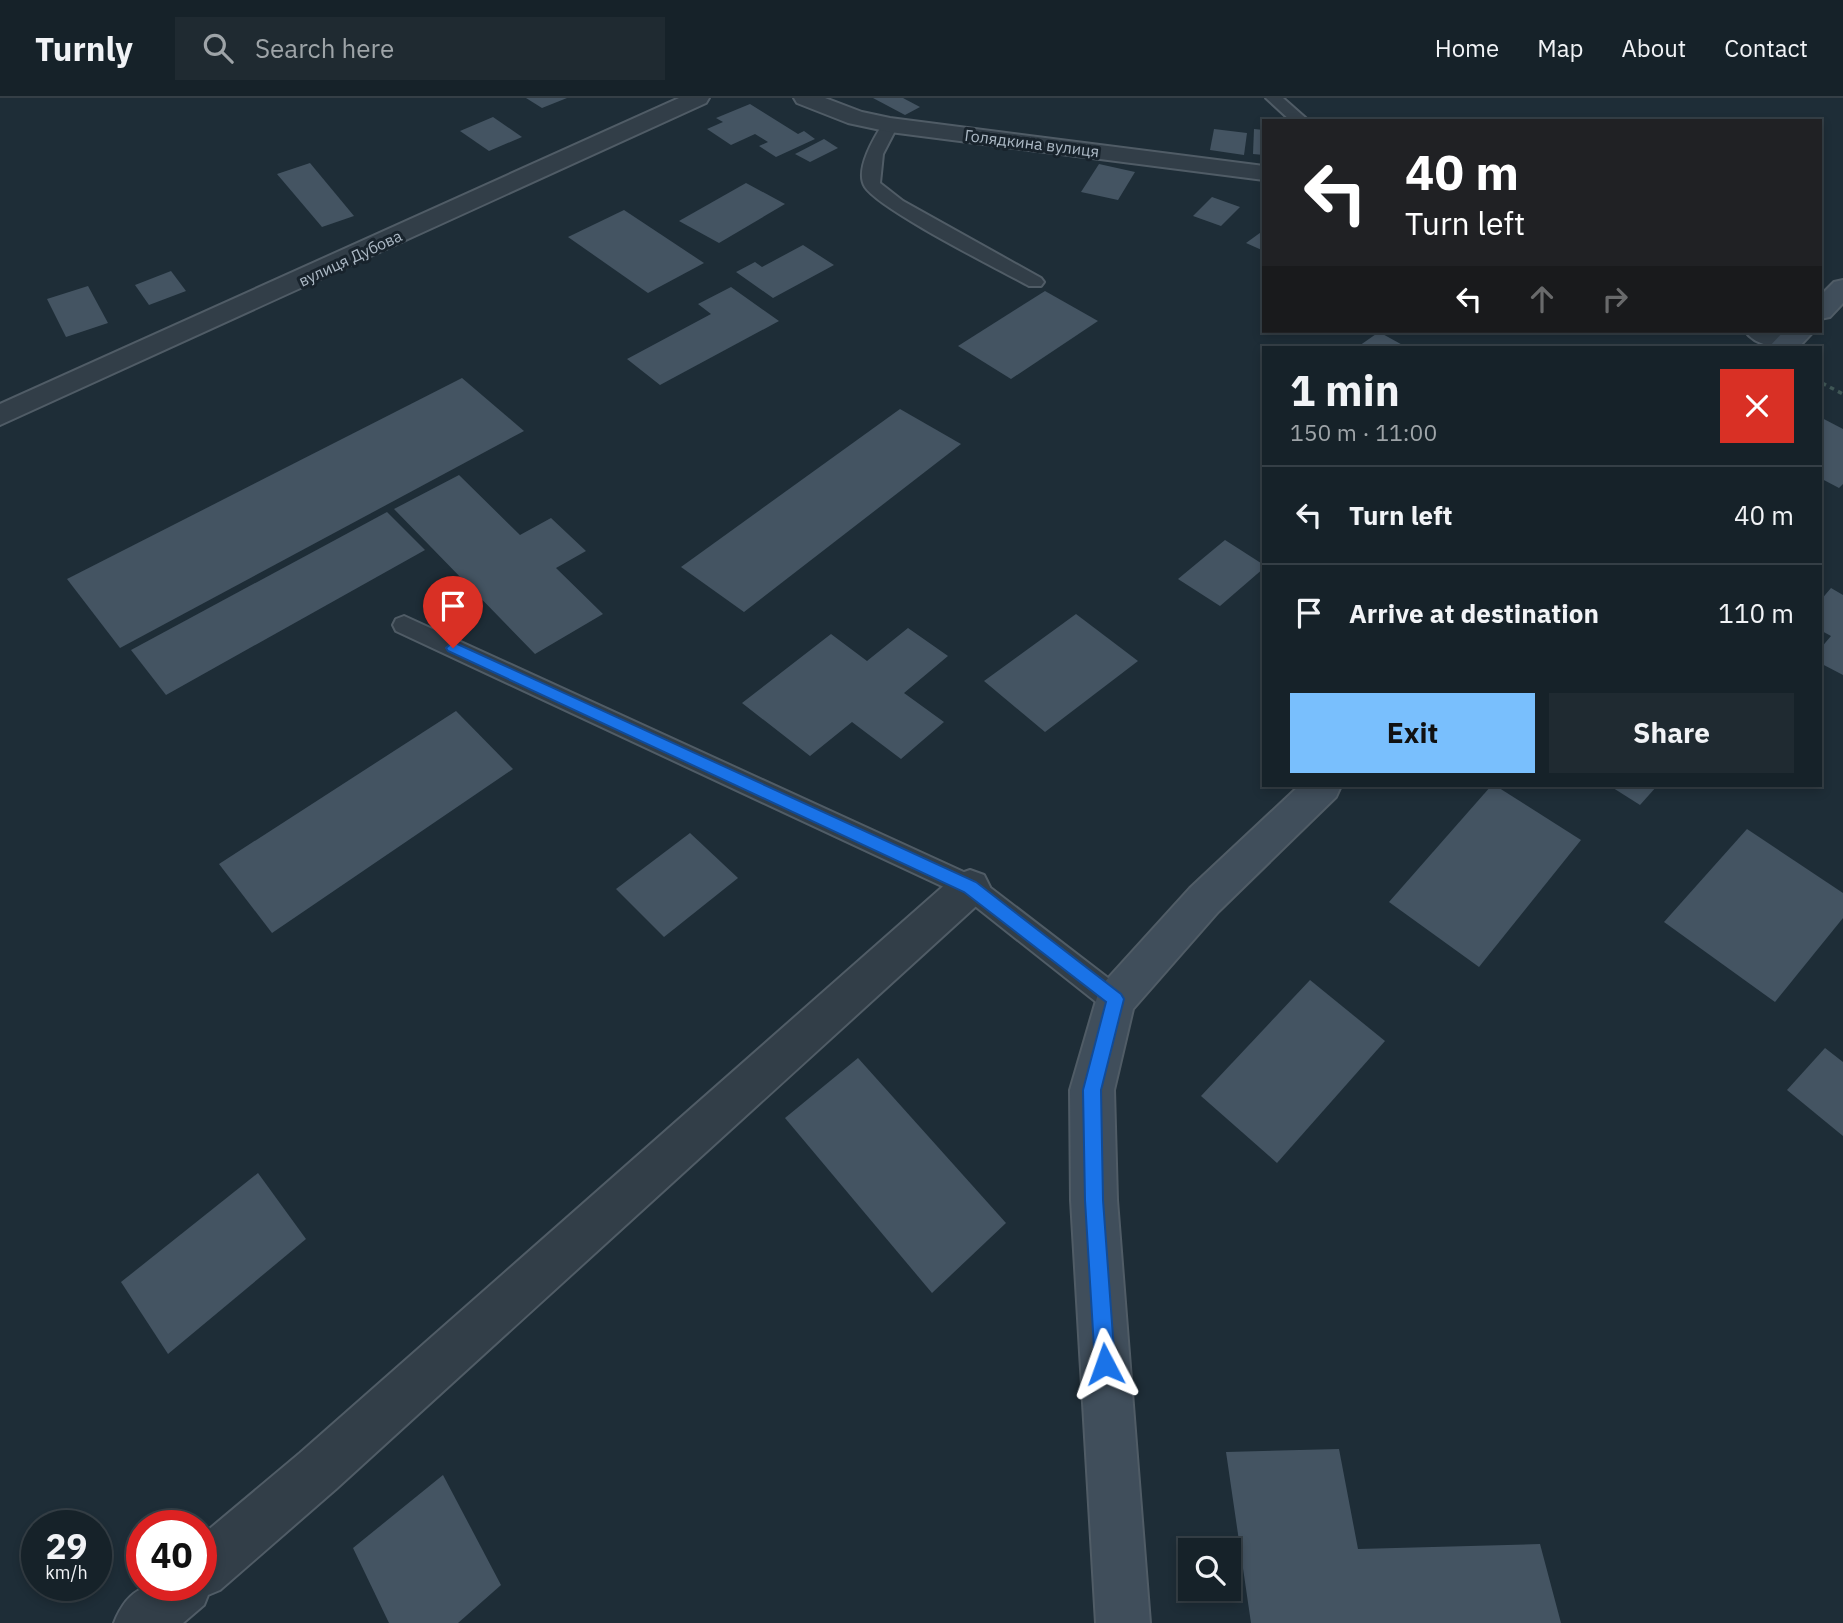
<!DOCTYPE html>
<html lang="en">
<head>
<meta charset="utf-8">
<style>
	body { margin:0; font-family:"IBM Plex Sans",sans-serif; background:#1f2a31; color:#f1f3f6; height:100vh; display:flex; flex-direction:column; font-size:26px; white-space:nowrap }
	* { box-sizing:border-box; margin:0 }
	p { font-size:23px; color:#9ea4a8 }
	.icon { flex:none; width:38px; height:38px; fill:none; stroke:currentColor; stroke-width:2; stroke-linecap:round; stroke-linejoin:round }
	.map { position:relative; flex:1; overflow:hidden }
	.details { position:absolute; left:1262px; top:248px; width:560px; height:441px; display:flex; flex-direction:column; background:#162229; border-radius:0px; box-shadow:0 4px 10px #0003,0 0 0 2px #353f46 }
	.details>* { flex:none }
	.guide { position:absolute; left:1262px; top:21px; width:560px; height:214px; border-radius:0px; box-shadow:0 4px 10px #0003,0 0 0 2px #353f46; background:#202124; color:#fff; overflow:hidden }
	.fabs { position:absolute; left:1178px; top:1440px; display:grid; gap:14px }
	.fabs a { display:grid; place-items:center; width:63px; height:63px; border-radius:0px; background:#162229; box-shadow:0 4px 10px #0003,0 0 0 2px #353f46; font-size:35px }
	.speed { position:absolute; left:21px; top:1412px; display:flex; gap:14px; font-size:35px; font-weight:700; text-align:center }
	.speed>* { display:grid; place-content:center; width:91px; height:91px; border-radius:50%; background:#162229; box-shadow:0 4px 10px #0003,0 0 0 2px #353f46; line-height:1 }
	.speed small { font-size:18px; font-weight:400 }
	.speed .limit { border:10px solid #d22; background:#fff; color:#111 }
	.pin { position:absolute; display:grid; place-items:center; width:60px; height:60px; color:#fff; margin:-72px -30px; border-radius:50% 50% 50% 0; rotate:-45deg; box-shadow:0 0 7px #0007 }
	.pin .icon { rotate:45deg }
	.me { position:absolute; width:77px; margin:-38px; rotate:356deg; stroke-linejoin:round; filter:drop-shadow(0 0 5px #0008) }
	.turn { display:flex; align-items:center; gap:24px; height:147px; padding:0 28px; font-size:32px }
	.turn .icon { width:91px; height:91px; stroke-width:2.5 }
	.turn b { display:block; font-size:49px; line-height:60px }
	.lanes { display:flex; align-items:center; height:66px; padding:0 28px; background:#0003; justify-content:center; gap:35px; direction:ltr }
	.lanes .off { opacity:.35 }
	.round { display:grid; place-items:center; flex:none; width:74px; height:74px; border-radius:0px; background:#1f2a31 }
	.head { display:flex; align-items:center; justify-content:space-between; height:119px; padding:0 28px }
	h1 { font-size:42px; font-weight:800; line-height:52px }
	.action { display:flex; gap:14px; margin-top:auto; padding:14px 28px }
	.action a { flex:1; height:80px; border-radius:0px; background:#79bffd; color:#111; font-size:28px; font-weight:800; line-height:80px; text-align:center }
	.action a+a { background:#1f2a31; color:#f1f3f6 }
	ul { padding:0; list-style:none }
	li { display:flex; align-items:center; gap:21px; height:98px; padding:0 28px; border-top:2px solid #353f46 }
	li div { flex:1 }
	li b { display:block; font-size:26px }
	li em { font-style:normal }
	header { display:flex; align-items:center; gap:42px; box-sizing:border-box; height:98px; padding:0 35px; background:#162229; border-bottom:2px solid #353f46 }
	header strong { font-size:33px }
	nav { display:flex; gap:38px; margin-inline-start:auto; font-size:24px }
	.search { width:490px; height:63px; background:#1f2a31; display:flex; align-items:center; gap:18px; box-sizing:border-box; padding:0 24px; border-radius:0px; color:#9ea4a8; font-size:26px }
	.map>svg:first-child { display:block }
	.building { fill:#445462 }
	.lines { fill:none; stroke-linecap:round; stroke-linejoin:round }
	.lane-casing { stroke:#505c66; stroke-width:4 }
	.street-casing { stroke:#505c66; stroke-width:4 }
	.secondary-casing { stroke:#505c66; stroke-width:4 }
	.path { stroke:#405756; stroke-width:3.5; stroke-dasharray:4.5 4.5; stroke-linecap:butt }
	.lane { fill:#323e48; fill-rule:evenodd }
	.street { fill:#323e48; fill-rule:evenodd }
	.secondary { fill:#404e5b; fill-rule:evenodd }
	.route { fill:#1a73e8; stroke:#114b97; stroke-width:2 }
	.labels { text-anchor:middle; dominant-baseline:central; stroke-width:6; stroke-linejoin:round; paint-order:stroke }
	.far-street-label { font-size:16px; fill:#acb9c5; stroke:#18232c }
</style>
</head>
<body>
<header>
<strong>Turnly</strong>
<div class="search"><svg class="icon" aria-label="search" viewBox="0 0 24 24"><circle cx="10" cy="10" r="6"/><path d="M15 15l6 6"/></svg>Search here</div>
<nav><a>Home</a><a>Map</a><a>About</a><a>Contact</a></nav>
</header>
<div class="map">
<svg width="1843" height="1525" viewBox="0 0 1843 1525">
	<rect width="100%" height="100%" fill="#1e2d37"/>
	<!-- building -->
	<g class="building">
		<polygon points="526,0 567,0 542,10"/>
		<polygon points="873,0 903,0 920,9 905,17"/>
		<polygon points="750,6 798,36 804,33 815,41 776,59 759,48 768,44 755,36 731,47 707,31 723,24 716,20"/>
		<polygon points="493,19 522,39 489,53 460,33"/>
		<polygon points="1214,31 1247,35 1244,57 1210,52"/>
		<polygon points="1254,31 1264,32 1264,57 1253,56"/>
		<polygon points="824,41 838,50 810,64 795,56"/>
		<polygon points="310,65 354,118 322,129 277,76"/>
		<polygon points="1099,66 1135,74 1118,102 1081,94"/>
		<polygon points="746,85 785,106 719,145 679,123"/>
		<polygon points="1212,99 1240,109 1221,128 1193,118"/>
		<polygon points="624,112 704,165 648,195 568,139"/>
		<polygon points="1264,132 1264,153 1246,145"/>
		<polygon points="803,147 834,167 773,200 736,174 755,164 762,169"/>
		<polygon points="171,173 186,193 149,207 135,187"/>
		<polygon points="88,188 108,225 66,239 47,201"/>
		<polygon points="731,189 779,223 660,287 627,261 711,216 698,206"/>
		<polygon points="1045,193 1098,223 1011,281 958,248"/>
		<polygon points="1379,234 1408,250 1356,250"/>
		<polygon points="462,280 524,333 120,550 67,481"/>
		<polygon points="900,311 961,346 744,514 681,469"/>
		<polygon points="1820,319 1843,331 1843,386 1839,390 1820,380"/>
		<polygon points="459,377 520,437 551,420 586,453 556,470 603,516 535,556 394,411"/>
		<polygon points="387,414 425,452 166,597 131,552"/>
		<polygon points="1225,442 1264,467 1264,470 1220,508 1178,481"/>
		<polygon points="1831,490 1843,497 1843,577 1820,565 1820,551 1831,538 1820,532 1820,503"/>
		<polygon points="1076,516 1138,563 1045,634 984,583"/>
		<polygon points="908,530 948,558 904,595 944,624 901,661 852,624 810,658 742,605 831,536 867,563"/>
		<polygon points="456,613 513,671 272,835 219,766"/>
		<polygon points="1491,688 1496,688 1581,742 1479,869 1389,804"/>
		<polygon points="1610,688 1657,688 1640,707"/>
		<polygon points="1747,731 1843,795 1843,820 1775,904 1664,824"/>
		<polygon points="690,735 738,780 664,839 616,791"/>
		<polygon points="1310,882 1385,943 1277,1065 1201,998"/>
		<polygon points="1825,950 1843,964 1843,1038 1787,992"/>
		<polygon points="858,960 1006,1125 932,1195 785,1020"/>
		<polygon points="258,1075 306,1141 168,1256 121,1184"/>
		<polygon points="1339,1351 1358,1451 1540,1446 1561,1525 1251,1525 1226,1354"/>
		<polygon points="443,1377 501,1487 458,1525 389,1525 353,1450"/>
	</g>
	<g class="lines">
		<defs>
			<g id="lane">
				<polygon points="1266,0 1283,0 1309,23 1291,23"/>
				<path d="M890 22 898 27 883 56 880 85 903 103 1041 180 1044 184 1041 188H1029C998 171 880 112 865 89 854 72 875 38 884 24Z"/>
				<polygon points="404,518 979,781 1125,893 1129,902 1125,911 1115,915 1105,911 961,797 396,533 393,527 396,521"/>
			</g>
			<g id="street">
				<polygon points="679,0 709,0 706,5 0,327 0,306"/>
				<polygon points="794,0 825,0 862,14 890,20 1264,68 1264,82 890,34 848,25 797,5"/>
				<path d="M1745 233C1763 232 1790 228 1801 245L1797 250C1780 250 1756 249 1745 233Z"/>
				<path d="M970 772 984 777 990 789 984 801 336 1391 220 1492 208 1497 204 1507 183 1525H114C133 1478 158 1488 201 1488V1438L300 1355 956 777Z"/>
			</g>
			<g id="secondary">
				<polygon points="1843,182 1843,205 1830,219 1820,221 1820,198 1834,184"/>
				<polygon points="1784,233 1814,233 1798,250 1768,250"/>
				<polygon points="1299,688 1341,688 1336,699 1218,814 1133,911 1114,992 1117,1102 1150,1525 1096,1525 1071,1102 1070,992 1100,889 1190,790"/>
			</g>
		</defs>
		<!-- lane casing -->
		<use href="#lane" class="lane-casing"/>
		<!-- street casing -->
		<use href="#street" class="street-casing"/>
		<!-- secondary casing -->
		<use href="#secondary" class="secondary-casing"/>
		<!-- path -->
		<polyline class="path" points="1822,285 1843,296"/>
		<!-- lane -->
		<use href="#lane" class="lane"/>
		<!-- street -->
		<use href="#street" class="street"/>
		<!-- secondary -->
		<use href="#secondary" class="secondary"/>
	</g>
	<!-- route -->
	<polygon class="route" points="453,544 976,784 1121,896 1124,901 1101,992 1103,1102 1115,1266 1112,1273 1105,1276 1098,1273 1095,1266 1085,1102 1083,992 1106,904 964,794 448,553 446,550"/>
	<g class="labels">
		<!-- far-street labels -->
		<g class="far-street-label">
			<text transform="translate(1032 45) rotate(7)">Голядкина вулиця</text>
			<text transform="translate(350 160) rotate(-25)">вулиця Дубова</text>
		</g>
	</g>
</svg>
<div class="fabs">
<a><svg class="icon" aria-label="search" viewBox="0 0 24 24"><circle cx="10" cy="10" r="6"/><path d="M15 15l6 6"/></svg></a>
</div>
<div class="speed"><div>29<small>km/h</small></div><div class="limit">40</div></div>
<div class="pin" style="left:453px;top:550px;background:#d93025"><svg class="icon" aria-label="arrive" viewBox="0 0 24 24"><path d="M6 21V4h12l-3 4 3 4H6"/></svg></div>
<svg class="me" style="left:1105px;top:1266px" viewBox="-20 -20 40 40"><path d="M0-17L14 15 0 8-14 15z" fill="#1a73e8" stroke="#fff" stroke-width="4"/></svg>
<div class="guide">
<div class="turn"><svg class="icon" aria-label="left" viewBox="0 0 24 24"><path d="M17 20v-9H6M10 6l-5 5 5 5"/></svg><div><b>40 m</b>Turn left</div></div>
<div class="lanes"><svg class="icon" aria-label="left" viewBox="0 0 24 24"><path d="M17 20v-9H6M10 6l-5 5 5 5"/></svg><svg class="icon off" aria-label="ahead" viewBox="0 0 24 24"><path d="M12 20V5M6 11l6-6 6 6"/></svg><svg class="icon off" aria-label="right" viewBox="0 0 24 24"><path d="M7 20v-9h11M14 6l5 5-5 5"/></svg></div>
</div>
<section class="details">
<div class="head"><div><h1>1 min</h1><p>150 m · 11:00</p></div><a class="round" style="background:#d93025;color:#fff"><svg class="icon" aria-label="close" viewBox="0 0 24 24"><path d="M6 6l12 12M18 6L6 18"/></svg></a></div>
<ul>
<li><svg class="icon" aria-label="left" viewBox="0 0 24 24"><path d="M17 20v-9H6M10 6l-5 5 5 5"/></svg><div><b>Turn left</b></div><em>40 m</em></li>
<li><svg class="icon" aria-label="arrive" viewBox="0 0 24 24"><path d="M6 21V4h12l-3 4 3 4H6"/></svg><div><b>Arrive at destination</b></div><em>110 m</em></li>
</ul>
<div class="action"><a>Exit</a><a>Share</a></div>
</section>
</div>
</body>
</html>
